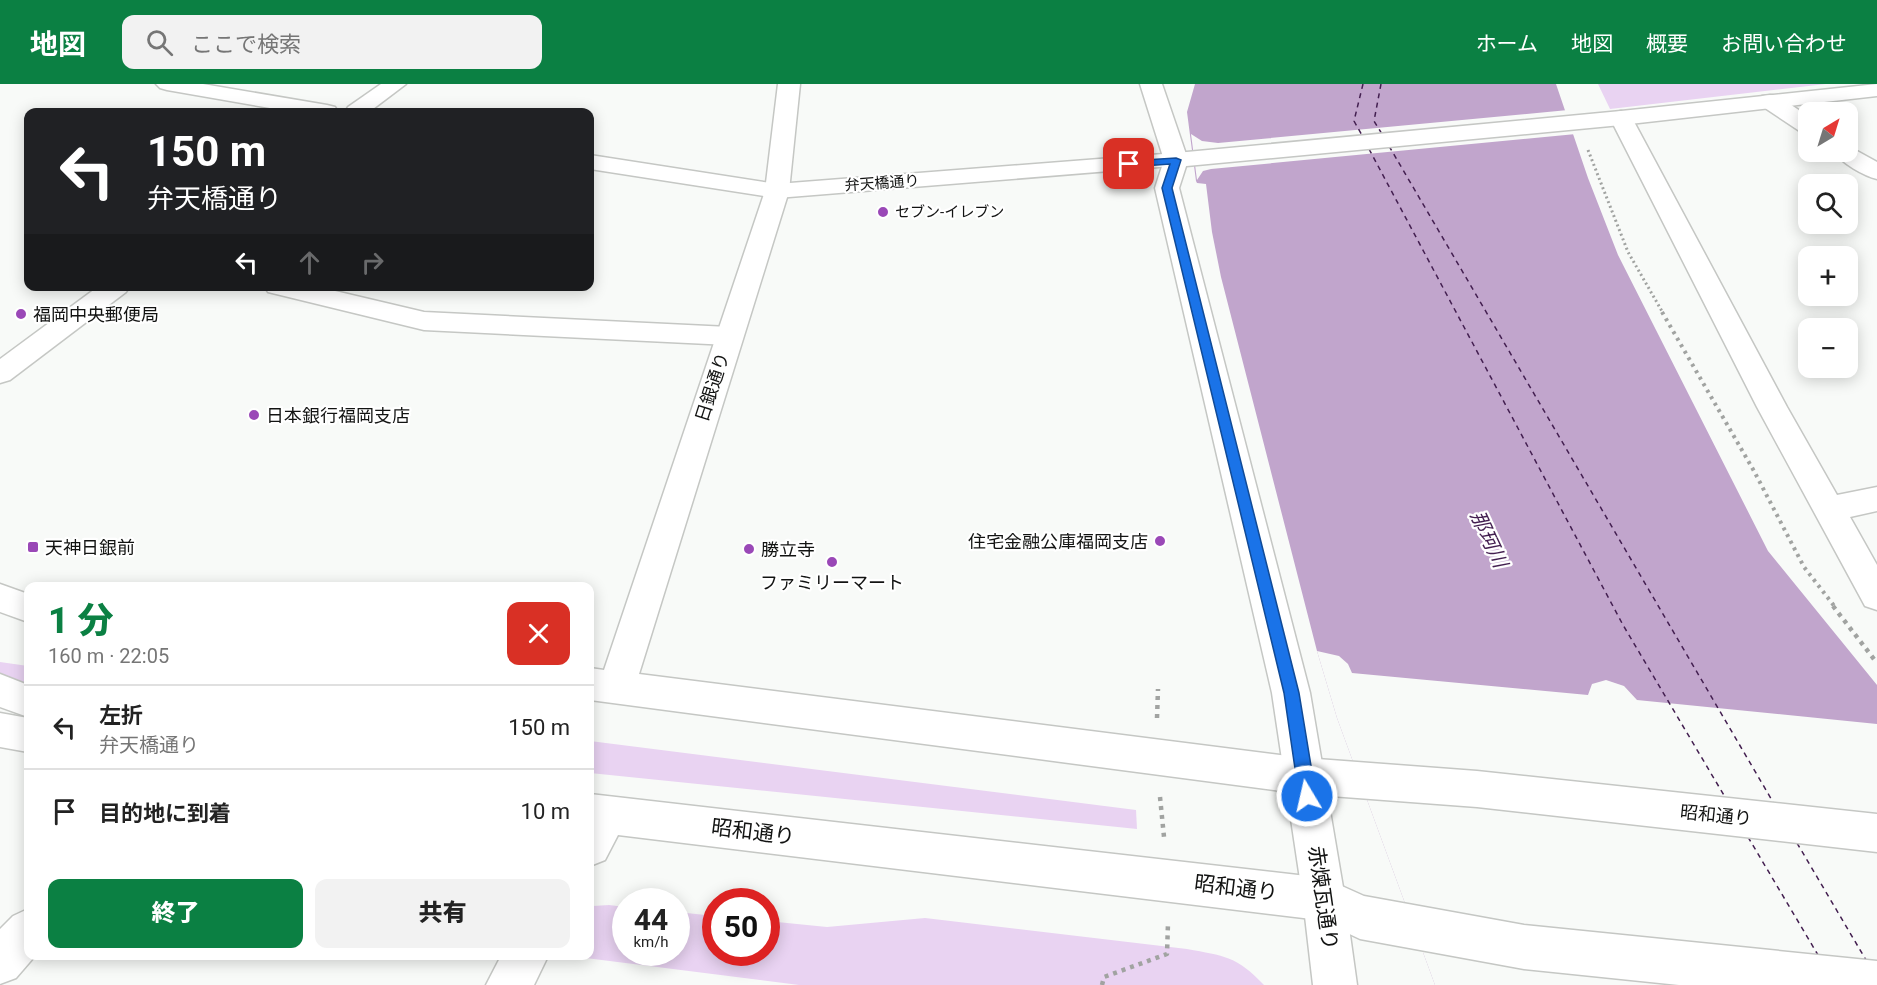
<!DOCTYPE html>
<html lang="ja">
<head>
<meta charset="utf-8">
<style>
	body { margin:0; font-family:Roboto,"Noto Sans JP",sans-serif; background:#f2f2f2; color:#222; height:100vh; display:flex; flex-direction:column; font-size:22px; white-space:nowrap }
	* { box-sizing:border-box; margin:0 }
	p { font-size:20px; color:#767676 }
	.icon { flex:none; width:33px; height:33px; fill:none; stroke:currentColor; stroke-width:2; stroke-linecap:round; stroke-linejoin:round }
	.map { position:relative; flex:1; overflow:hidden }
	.sheet { position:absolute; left:24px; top:498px; width:570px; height:378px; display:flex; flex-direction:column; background:#fff; border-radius:12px; box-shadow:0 3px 15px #0003 }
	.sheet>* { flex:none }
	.hud { position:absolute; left:24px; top:24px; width:570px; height:183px; border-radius:12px; box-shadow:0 3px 15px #0003; background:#202124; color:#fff; overflow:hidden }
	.needle { width:39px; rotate:38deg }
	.fabs { position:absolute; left:1798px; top:18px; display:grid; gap:12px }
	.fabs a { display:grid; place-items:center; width:60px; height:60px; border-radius:12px; background:#fff; box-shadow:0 3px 15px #0003; font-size:30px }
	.speed { position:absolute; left:612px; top:804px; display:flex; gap:12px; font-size:30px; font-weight:700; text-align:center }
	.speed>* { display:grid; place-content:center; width:78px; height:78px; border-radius:50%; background:#fff; box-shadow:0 3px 15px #0003; line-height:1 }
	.speed small { font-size:15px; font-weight:400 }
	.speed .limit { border:9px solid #d22; background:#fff; color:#111 }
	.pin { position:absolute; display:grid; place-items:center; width:51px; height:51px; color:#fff; margin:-26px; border-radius:12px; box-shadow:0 3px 9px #0006 }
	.me { position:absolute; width:66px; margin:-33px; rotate:351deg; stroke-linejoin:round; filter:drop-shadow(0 0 4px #0008) }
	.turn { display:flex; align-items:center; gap:21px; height:126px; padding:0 24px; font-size:27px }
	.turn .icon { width:78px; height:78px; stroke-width:2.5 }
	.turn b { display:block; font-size:42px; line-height:51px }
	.lanes { display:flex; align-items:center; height:57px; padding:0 24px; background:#0003; justify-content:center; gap:30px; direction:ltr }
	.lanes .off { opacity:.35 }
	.round { display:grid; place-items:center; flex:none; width:63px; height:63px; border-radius:12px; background:#f2f2f2 }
	.headline { display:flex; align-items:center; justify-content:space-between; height:102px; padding:0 24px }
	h1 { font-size:36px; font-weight:800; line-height:45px; color:#0b8043 }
	.cta { display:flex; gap:12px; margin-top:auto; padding:12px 24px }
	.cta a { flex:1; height:69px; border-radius:12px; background:#0b8043; color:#fff; font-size:24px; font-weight:800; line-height:69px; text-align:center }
	.cta a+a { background:#f2f2f2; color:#222 }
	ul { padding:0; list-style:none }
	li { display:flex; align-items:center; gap:18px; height:84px; padding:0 24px; border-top:2px solid #e0e0e0 }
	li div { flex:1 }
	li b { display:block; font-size:22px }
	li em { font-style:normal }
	header { display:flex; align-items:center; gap:36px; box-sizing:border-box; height:84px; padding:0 30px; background:#0b8043; color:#fff }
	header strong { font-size:28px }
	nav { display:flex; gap:33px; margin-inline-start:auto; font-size:21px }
	.search { width:420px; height:54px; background:#f2f2f2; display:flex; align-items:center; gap:15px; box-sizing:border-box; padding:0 21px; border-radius:12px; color:#767676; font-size:22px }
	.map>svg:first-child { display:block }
	.green { fill:#e9d3f2 }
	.water { fill:#c1a5cc }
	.pier { fill:#f8faf8 }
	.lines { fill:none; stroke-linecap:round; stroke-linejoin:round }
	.ferry { stroke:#431f50; stroke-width:1.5; stroke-dasharray:5 4.5; stroke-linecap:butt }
	.minor-casing { stroke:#c5c7c4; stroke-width:3 }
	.tertiary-casing { stroke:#c5c7c4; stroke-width:3 }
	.secondary-casing { stroke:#c5c7c4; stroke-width:3 }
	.path-far2 { stroke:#a1a3a1; stroke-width:3; stroke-dasharray:2 3; stroke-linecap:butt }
	.path-far1 { stroke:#a1a3a1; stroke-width:4; stroke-dasharray:3 4.5; stroke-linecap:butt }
	.path { stroke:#a1a3a1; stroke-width:4.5; stroke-dasharray:4 5; stroke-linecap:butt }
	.minor { fill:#fff; fill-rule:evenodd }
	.tertiary { fill:#fff; fill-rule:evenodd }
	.secondary { fill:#fff; fill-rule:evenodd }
	.route { fill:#1a73e8; stroke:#114b97; stroke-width:1.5 }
	.poi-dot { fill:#9a48b7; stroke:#fff; stroke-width:2 }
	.labels { text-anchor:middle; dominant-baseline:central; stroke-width:4.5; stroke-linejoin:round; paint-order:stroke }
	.far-street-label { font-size:15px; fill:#121312; stroke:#fff }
	.far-poi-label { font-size:15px; fill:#121312; stroke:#fff; text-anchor:start }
	.poi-label { font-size:18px; fill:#121312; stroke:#fff; text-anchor:start }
	.street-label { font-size:18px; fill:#121312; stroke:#fff }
	.water-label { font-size:20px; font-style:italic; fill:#431f50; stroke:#fff }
	.near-street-label { font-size:21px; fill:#121312; stroke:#fff }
</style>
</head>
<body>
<header>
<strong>地図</strong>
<div class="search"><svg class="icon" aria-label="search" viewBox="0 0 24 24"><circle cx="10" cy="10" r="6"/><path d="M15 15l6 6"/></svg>ここで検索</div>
<nav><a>ホーム</a><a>地図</a><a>概要</a><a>お問い合わせ</a></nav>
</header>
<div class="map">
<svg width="1877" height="901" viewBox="0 0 1877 901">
	<rect width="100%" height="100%" fill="#f8faf8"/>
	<!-- green -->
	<g class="green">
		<polygon points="1598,0 1826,0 1610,25"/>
		<polygon points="0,578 28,582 28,616 0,612"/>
		<polygon points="590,657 1136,726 1137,745 590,689"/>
		<path d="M609 821 625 823 626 868H676L677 828 715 832 716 868H766L767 837 827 843 925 834 1187 865C1224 872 1237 872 1264 901H799L570 872H590V824L593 822Z"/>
	</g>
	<!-- water -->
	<polygon class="water" points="1195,0 1556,0 1588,94 1618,171 1768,467 1877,601 1877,901 1435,901 1337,634 1317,567 1221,193 1212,148 1206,100 1197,99 1196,97 1187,28"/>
	<!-- pier -->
	<g class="pier">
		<polygon points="1568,26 1576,50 1211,85 1203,87 1197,96 1191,50 1202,57 1218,59"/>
		<polygon points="1317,567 1339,572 1348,580 1352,589 1588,611 1592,600 1606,596 1624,602 1637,616 1877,640 1877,901 1435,901 1337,634"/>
	</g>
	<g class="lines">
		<!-- ferry -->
		<g class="ferry">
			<polyline points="1363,0 1354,37 1363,53"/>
			<polyline points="1381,0 1374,37 1382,50"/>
			<polyline points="1389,62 1773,718"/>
			<polyline points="1369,65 1623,541 1725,713"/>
			<polyline points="1748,753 1818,871"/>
			<polyline points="1797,759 1866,876"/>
		</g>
		<defs>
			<g id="minor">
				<polygon points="156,0 203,0 327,21 335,23 338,28 293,28 167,6 160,4"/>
				<polygon points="381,0 406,0 369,28 345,28 348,23"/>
				<polygon points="1770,11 1778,12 1809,33 1809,50 1801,48 1762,22 1759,17 1762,12"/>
				<polygon points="1621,27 1629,29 1632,34 1787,323 1837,411 1877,403 1877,427 1850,433 1877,481 1877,526 1865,522 1757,323 1610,34 1613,29"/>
				<path d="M1848 62 1877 78V95C1864 92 1841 79 1835 68H1848Z"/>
				<polygon points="1176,69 1184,71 1188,76 1184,81 777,114 590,85 590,71 777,100"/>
				<polygon points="99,202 130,202 126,208 10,296 0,299 0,275"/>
				<polygon points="264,202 314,202 424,228 729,243 739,246 743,252 739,258 729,261 424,246 268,208"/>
				<polygon points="0,590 28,601 28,633 0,623"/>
				<polygon points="28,825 28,872 35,872 16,894 0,900 0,845 13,832"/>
			</g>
			<g id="tertiary">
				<polygon points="778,0 800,0 789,107 639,590 1304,674 1477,687 1877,730 1877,768 1477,723 1304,710 590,616 590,584 604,586 765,107"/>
				<polygon points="1877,0 1877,12 1621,41 1176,83 1168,81 1164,76 1168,71 1176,69 1621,27"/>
				<polygon points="0,500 28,510 28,538 0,528"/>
				<polygon points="0,629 28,634 28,668 0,663"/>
				<polygon points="590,710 1324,794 1364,812 1524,841 1877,877 1877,901 1679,901 1524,885 1360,855 1320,836 618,751 605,776 590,782"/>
				<polygon points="501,872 548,872 534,901 486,901"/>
			</g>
			<polygon id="secondary" points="1140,0 1162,0 1188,76 1179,104 1310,609 1345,815 1357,901 1313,901 1303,815 1272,609 1155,104 1164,76"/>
		</defs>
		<!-- minor casing -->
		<use href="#minor" class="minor-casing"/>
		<!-- tertiary casing -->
		<use href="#tertiary" class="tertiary-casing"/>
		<!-- secondary casing -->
		<use href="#secondary" class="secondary-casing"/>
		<!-- path-far2 -->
		<polyline class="path-far2" points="1588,66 1628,168 1663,229"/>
		<!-- path-far1 -->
		<polyline class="path-far1" points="1662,228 1754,387 1804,483 1835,523"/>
		<!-- path -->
		<g class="path">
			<polyline points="1833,522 1877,579"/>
			<polyline points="1157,634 1158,605"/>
			<polyline points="1160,713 1164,753"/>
			<polyline points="1102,901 1104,893 1167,870 1168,839"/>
		</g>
		<!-- minor -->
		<use href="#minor" class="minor"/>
		<!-- tertiary -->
		<use href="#tertiary" class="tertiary"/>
		<!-- secondary -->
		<use href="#secondary" class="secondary"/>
	</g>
	<!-- route -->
	<polygon class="route" points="1176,74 1181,76 1172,104 1299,609 1316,712 1313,718 1307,720 1302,718 1299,712 1284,609 1162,104 1170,80 1129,83 1124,80 1129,77"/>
	<!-- markers -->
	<g class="poi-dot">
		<circle cx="883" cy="128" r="6"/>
		<circle cx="21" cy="230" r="6"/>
		<circle cx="254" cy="331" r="6"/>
		<circle cx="1160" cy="457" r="6"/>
		<rect x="27" y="457" width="12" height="12" rx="3"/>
		<circle cx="749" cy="465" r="6"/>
		<circle cx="832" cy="478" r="6"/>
	</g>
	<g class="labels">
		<!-- far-street labels -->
		<g class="far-street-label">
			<text transform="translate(882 99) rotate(-4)">弁天橋通り</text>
		</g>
		<!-- far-poi labels -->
		<g class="far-poi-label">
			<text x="895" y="128">セブン-イレブン</text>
		</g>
		<!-- poi labels -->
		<g class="poi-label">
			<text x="33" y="230">福岡中央郵便局</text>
			<text x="266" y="331">日本銀行福岡支店</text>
			<text x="1148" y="457" text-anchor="end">住宅金融公庫福岡支店</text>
			<text x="45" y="463">天神日銀前</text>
			<text x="761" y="465">勝立寺</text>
			<text x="832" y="498" text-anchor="middle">ファミリーマート</text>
		</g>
		<!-- street labels -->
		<g class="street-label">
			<text transform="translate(712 303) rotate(-72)">日銀通り</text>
			<text transform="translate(1716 731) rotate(6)">昭和通り</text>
		</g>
		<!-- water labels -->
		<g class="water-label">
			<text transform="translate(1489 455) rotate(65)">那珂川</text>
		</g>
		<!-- near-street labels -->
		<g class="near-street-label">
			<text transform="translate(753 748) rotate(7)">昭和通り</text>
			<text transform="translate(1236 804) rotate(7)">昭和通り</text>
			<text transform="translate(1323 814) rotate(82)">赤煉瓦通り</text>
		</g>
	</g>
</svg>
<div class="fabs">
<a><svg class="needle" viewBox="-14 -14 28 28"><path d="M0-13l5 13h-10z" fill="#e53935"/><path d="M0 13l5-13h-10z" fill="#767676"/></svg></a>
<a><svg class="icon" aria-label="search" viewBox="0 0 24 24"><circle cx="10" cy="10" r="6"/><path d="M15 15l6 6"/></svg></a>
<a>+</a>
<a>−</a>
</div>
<div class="speed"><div>44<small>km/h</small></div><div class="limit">50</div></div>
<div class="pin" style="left:1129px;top:80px;background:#d93025"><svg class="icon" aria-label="arrive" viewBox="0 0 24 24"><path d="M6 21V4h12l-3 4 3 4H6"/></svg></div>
<svg class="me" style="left:1307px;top:712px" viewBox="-20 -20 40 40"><circle r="17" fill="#1a73e8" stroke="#fff" stroke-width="3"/><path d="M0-11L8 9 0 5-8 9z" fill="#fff"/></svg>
<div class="hud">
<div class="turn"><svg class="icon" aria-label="left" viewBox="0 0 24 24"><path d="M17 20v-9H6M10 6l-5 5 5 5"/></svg><div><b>150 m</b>弁天橋通り</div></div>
<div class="lanes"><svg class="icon" aria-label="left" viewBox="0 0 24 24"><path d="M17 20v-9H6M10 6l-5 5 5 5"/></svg><svg class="icon off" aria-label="ahead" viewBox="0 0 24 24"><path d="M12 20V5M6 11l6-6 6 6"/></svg><svg class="icon off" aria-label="right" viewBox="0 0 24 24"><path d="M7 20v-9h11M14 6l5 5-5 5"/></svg></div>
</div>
<section class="sheet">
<div class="headline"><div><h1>1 分</h1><p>160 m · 22:05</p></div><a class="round" style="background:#d93025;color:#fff"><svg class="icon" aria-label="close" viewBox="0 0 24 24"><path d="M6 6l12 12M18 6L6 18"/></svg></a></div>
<ul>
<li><svg class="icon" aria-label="left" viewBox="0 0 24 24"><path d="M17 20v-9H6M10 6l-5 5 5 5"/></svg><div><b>左折</b><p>弁天橋通り</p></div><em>150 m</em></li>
<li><svg class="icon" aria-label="arrive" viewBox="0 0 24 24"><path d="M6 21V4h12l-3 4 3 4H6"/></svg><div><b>目的地に到着</b></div><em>10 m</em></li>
</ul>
<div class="cta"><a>終了</a><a>共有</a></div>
</section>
</div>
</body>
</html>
